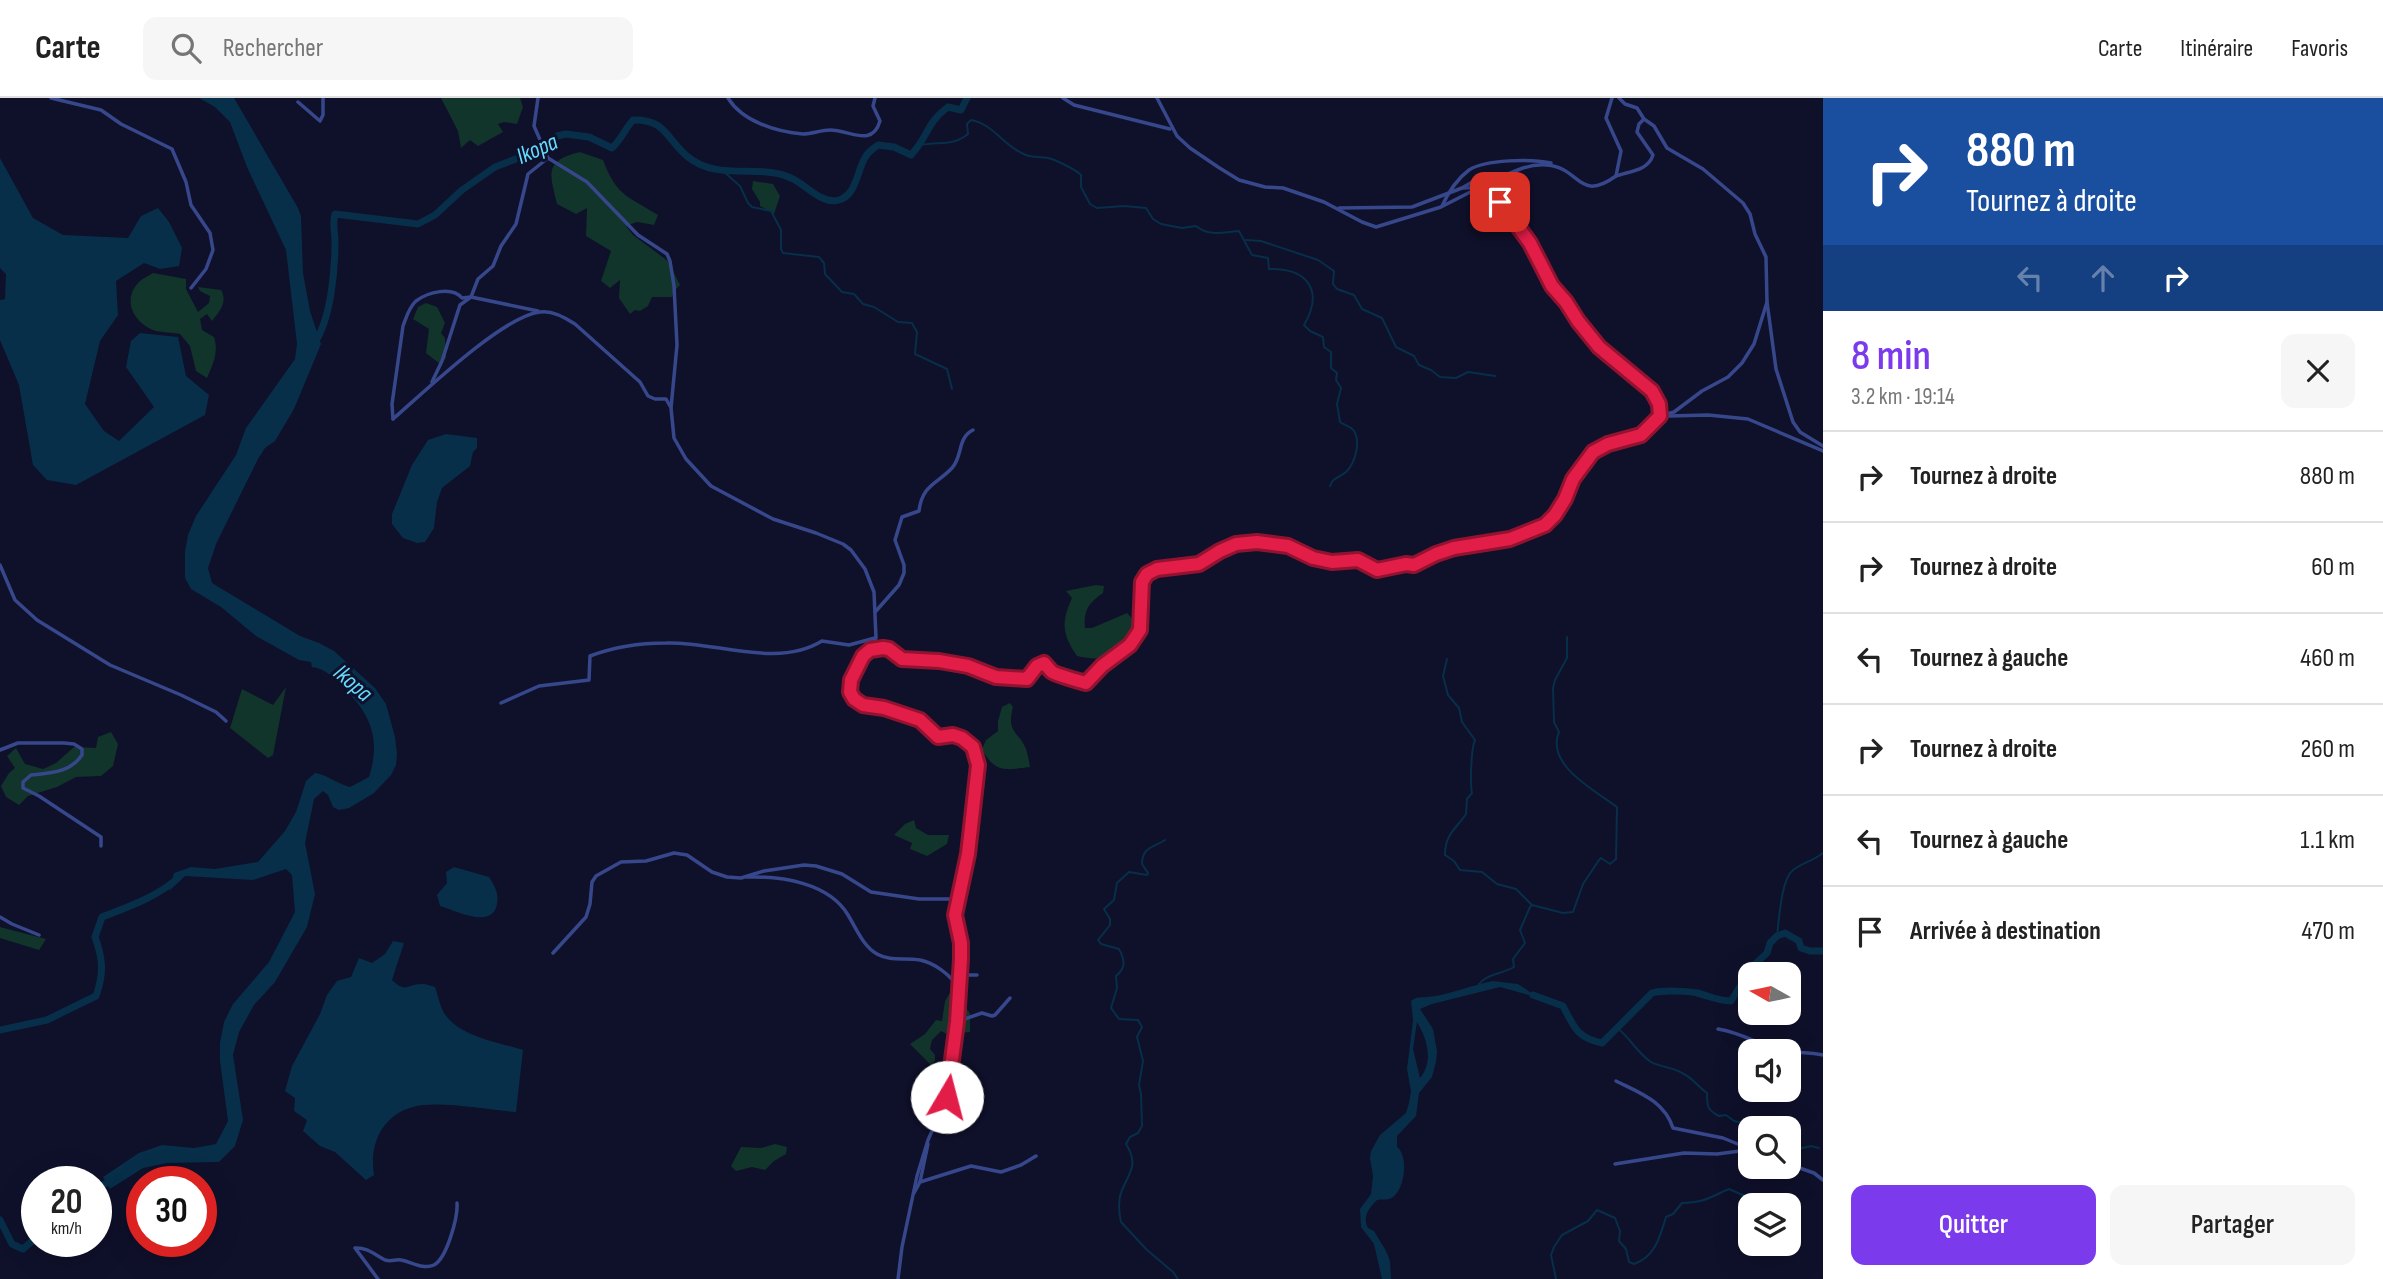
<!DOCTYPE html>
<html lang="fr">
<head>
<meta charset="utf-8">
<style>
	body { margin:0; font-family:"Sofia Sans Condensed",sans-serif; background:#f6f6f6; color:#222; height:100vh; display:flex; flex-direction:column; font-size:26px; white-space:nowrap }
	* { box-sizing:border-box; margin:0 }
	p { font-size:23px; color:#767676 }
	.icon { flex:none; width:38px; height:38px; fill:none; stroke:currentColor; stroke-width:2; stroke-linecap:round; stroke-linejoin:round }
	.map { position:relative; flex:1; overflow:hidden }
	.drawer { display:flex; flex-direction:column; background:#fff; width:560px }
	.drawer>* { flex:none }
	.hud { background:#1a4fa0; color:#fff; overflow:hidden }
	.needle { width:46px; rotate:279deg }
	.tools { position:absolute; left:1738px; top:864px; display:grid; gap:14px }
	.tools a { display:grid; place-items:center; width:63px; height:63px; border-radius:14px; background:#fff; box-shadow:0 7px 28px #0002; font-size:35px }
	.speed { position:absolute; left:21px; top:1068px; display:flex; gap:14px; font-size:35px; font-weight:700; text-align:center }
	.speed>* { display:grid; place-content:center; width:91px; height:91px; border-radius:50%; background:#fff; box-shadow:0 7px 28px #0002; line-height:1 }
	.speed small { font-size:18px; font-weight:400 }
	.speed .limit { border:10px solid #d22; background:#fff; color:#111 }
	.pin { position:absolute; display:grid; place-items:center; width:60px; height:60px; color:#fff; margin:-30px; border-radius:14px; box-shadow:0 4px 10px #0006 }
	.me { position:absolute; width:77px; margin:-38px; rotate:8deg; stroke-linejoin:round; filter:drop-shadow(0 0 5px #0008) }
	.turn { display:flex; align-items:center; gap:24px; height:147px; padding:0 28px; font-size:32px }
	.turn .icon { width:91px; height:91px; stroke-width:2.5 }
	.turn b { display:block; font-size:49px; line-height:60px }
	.lanes { display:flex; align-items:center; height:66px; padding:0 28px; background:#0003; justify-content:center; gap:35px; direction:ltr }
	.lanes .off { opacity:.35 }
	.round { display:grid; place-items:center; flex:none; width:74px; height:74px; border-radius:14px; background:#f6f6f6 }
	.head { display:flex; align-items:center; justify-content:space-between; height:119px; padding:0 28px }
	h1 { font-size:42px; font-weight:600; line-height:52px; color:#7c3aed }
	.button { display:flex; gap:14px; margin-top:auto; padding:14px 28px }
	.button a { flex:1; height:80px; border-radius:14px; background:#7c3aed; color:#fff; font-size:28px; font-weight:600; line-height:80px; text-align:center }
	.button a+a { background:#f6f6f6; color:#222 }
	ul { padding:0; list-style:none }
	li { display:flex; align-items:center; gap:21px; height:91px; padding:0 28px; border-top:2px solid #e0e0e0 }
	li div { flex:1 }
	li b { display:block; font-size:26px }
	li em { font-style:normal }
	header { display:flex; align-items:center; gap:42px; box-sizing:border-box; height:98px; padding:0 35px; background:#fff; border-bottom:2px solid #e0e0e0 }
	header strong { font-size:33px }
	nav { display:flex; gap:38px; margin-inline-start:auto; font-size:24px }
	.search { width:490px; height:63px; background:#f6f6f6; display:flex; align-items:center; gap:18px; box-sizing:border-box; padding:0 24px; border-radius:14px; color:#767676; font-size:26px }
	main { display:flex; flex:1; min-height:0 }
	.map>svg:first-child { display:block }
	.green { fill:#11342b }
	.water { fill:#072f4a; fill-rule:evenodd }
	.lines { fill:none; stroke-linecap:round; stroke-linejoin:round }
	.stream { stroke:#072f4a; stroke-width:2 }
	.river { stroke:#072f4a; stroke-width:7 }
	.minor { stroke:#37478b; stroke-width:3.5 }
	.route-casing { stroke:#92132f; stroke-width:18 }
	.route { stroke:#e11d48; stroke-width:12 }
	.labels { text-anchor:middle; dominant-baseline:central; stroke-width:6; stroke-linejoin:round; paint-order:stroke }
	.water-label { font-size:24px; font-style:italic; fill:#65dcff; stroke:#0f102a }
</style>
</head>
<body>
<header>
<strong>Carte</strong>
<div class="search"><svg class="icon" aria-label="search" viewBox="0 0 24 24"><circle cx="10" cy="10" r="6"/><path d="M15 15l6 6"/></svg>Rechercher</div>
<nav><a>Carte</a><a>Itinéraire</a><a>Favoris</a></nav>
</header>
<main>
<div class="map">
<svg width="1823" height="1181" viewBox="0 0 1823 1181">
	<rect width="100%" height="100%" fill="#0f102a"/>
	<!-- green -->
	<g class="green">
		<polygon points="441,0 520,0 523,9 517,26 504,24 498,26 503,34 478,48 470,42 461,50 458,33"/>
		<path d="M580 54 603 62C617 99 628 98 658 117L654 127 637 124 626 128 633 137 668 163 680 187 674 193 672 199H652L648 208 640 213 635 212 630 216 619 200 620 182 610 190 601 183 611 153 586 138 587 110 576 116 557 106C550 76 543 63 580 54Z"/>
		<polygon points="753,83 773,86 780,98 774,116 760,108 760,104 752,91"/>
		<path d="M153 175 186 181V191L198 214 209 205 210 198 200 193 198 189 221 192C228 204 220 213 212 223L207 216 200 221 202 232 214 239C219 254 213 266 207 280L196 273 190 248 180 236C172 234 161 235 153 232 133 224 122 201 139 184 143 180 148 178 153 175Z"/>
		<polygon points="426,205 437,209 445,225 441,235 445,240 446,260 440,266 426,255 429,231 413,221 418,209"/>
		<path d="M1096 487 1104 488 1103 495C1089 504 1083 513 1085 530H1092L1127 515 1142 531C1127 557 1106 565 1077 558 1062 536 1061 524 1072 500L1066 493Z"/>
		<polygon points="286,589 273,657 268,660 230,630 242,591 273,607"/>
		<path d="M1010 605 1013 609C1006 636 1019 633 1026 651 1028 657 1029 663 1030 669 1005 672 994 675 982 651L986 642 998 633V623L1002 609Z"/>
		<polygon points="111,634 118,646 113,668 101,678 76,679 57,689 28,698 19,707 6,699 1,688 9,675 15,670 7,658 16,650 25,666 43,671 56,665 74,649 96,650 98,639"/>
		<polygon points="914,722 916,730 928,737 949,737 947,746 927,758 910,751 912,745 894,737 905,726"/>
		<polygon points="0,829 46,841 39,852 0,840"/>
		<polygon points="963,889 964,908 970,915 970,934 960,935 952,931 947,936 941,933 932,942 930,951 935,957 935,963 930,966 910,946 925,936 936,922 942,923 945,903 951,893"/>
		<polygon points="775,1046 787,1049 786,1056 774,1063 765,1072 752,1069 736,1073 731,1068 741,1049 761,1050"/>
	</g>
	<!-- water -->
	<g class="water">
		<path d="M199 0H234L298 110 301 118 303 175 310 213 321 246 294 311 275 343 265 350 258 361 216 446 208 470 212 485 300 538 319 545 334 553 375 590 386 606 395 639 397 656 396 667 391 677 374 695 349 710 339 712 333 709 328 697 323 693 314 701 305 745 315 796 307 829 275 884 254 907 239 934 233 957 243 1022 235 1048 219 1064 167 1065 143 1070 110 1091 103 1079 139 1055 162 1047 194 1050 216 1046 228 1023 220 963V945L224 924 233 906 269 864 295 814 292 777 286 771 253 782 185 778 169 793 174 775 191 769 215 771 258 764 285 733 296 714 306 683 315 675C328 677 337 686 350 689L369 679C381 641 371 617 344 590 333 580 327 571 312 569L311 564 299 562 256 538 221 509 191 491 185 480V454L188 437 196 418 236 357 246 330 295 261 297 246 286 152 247 69 230 24 215 9Z"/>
		<polygon points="0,60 33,120 63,137 128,140 141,118 158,110 169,124 182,150 179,168 160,171 144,165 116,183 118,217 100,243 85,306 104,333 119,343 154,309 126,269 131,243 140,235 178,239 186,278 209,297 205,317 76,387 47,382 33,367 19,287 0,242 0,202 5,201 6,176 0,170"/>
		<polygon points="446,336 477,340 477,350 473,354 470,368 442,390 437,404 434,430 425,444 417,445 403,440 392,426 392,416 412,367 428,342"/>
		<path d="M454 769 489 779C496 790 500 798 496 810 488 830 454 812 440 808L437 797 447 785 446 774Z"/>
		<path d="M393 843 404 845 392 882C407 896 406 886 422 886 427 886 431 888 435 889 438 897 440 908 444 915 460 939 497 944 523 952L516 1014C489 1012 437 1002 413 1009 382 1017 369 1047 374 1077L366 1082 335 1054 320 1048 303 1033 307 1022 294 1013 295 1000 285 993 292 968 320 916 327 897 337 883 351 879 359 860 372 865 385 856Z"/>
		<path d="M1493 883 1518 886 1539 900 1500 889 1432 906 1420 911 1433 931 1437 953 1436 964 1432 979 1419 995 1416 1018 1397 1038V1049C1410 1059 1404 1097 1389 1101 1385 1102 1381 1101 1377 1102 1369 1110 1362 1119 1368 1130L1374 1133 1386 1153 1390 1163 1391 1181H1382L1374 1146 1361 1129 1360 1111 1371 1096 1373 1078 1370 1060 1371 1053 1380 1037 1406 1015 1409 1005 1411 993 1407 971 1413 922 1411 903C1417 898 1420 900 1427 899 1450 897 1471 887 1493 883ZM1417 924C1427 941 1434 963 1420 980L1413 951Z"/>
	</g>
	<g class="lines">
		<!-- stream -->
		<g class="stream">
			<path d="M921 47C938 43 952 49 968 36L967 26 971 22C994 26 1004 49 1026 57 1033 60 1041 58 1048 60 1056 62 1075 71 1081 77V89L1090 106 1097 110 1124 108 1146 110 1153 121 1161 126 1182 130 1196 128C1209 139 1224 134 1239 133L1252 157 1268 160 1269 171C1308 170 1324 193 1304 227L1310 233 1323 239 1324 249 1331 254V270L1337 275 1336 282 1341 290 1337 306 1340 324C1344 327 1352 329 1354 333 1361 345 1355 365 1346 374 1339 380 1333 379 1330 388"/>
			<polyline points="723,73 740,88 748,105 752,109 771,113 781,132 781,151 783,155 819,159 824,165 825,176 842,194 854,196 863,206 874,209 898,224 912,225 917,234 915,256 947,271 952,291"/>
			<polyline points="1246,142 1261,143 1318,162 1334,173 1333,186 1337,191 1354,197 1362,211 1382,220 1396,249 1414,258 1419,267 1431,272 1440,279 1456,280 1468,274 1495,278"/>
			<path d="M1447 561 1443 578 1448 597 1459 610 1462 624 1475 642C1471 651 1470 686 1472 695L1467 701 1466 716C1456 731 1445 736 1445 757L1454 763 1460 772 1482 774 1497 786 1516 791 1531 806"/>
			<path d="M1165 742C1154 749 1142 749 1142 766L1148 775 1147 777 1129 774 1117 785 1114 802 1104 811 1110 821V827L1098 842 1101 846 1119 851C1125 862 1126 870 1116 878L1117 890 1111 910 1119 921 1138 922 1142 929 1137 939 1143 963 1139 987 1141 996 1142 1028 1138 1035 1130 1039 1126 1046C1140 1068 1128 1075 1121 1095 1118 1103 1119 1116 1121 1124L1147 1152 1173 1174 1178 1181"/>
			<path d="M1777 838C1779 823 1781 781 1793 772 1802 765 1813 763 1823 755"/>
			<path d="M1479 886C1487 876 1502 876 1514 869L1513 861 1525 845 1520 832 1530 809 1532 807 1563 815 1573 814 1583 786 1599 762 1601 760 1610 766 1616 761 1617 709C1596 693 1545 667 1559 634L1554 624 1553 590 1555 582 1567 560V539"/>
			<path d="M1616 929C1630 939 1636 954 1651 964 1660 969 1672 969 1682 975 1693 980 1698 989 1707 995 1707 1008 1707 1012 1719 1018L1726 1017 1734 1023 1774 1031"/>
			<polyline points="1788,1045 1798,1051 1811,1048 1819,1050"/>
			<path d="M1556 1181 1551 1157 1554 1149 1562 1137 1588 1123 1597 1112 1615 1120 1620 1133 1619 1143 1626 1151 1629 1164 1634 1166C1655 1159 1660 1139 1666 1119L1673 1116 1682 1105C1704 1105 1710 1099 1729 1091L1754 1102C1762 1103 1773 1096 1778 1108"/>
		</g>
		<!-- river -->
		<g class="river">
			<path d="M314 246C331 221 335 173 335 143 335 133 332 126 335 116L418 126 435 117 462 92 495 69 547 49 557 38 566 36 589 39 612 50C621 42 625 31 633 22 666 21 666 41 688 59 719 84 759 65 791 80 806 86 821 107 839 102 857 97 857 71 866 58 869 53 874 50 878 47L894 49 911 57C928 39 927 24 948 9L961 12 967 0"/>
			<path d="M1533 897 1563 908C1574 929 1577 940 1602 945L1652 895C1662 892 1687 893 1697 895 1709 898 1719 903 1731 903L1752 869 1767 855 1770 845 1777 838 1785 835 1799 843 1801 850 1810 853H1823"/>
			<path d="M0 932 47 922 96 898C104 875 103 861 95 839L102 819C128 809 157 799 178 780"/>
			<polyline points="96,1091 114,1081"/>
			<polyline points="0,1122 12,1146 23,1151 37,1139"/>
		</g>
		<!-- minor -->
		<g class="minor">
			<polyline points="51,0 101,12 121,26 172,51 186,84 191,107 210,135 213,152 206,171 191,190"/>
			<polyline points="538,0 534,28 548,60 587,84 638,137 667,156 670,163 674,188 677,247 671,310 674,340 686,361 711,388 773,421 816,435 843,446 851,452 865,471 874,494 876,540 870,552 857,567 851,582 851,594 854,601 863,607 884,610 921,622 938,639 953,637 962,640 973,649 978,667 968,756 955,817 961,845 961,861 956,924 949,987 947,999 928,1042 917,1078 902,1149 898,1181"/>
			<path d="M728 0C742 23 776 34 803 36 812 36 821 32 830 32 850 32 872 50 880 23L873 8 875 0"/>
			<polyline points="1063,0 1074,7 1170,31"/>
			<polyline points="1157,0 1177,38 1190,50 1218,69 1239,82 1265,89 1283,90 1324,104 1362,124 1376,129 1441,109 1482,88 1496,92 1500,104 1530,145 1552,188 1599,249 1652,293 1659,306 1660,318"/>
			<polyline points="1619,0 1625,6 1637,10 1644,21 1654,28 1667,50 1703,71 1743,105 1750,116 1755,136 1766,159 1767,204 1776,271 1793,324 1800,334 1823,348"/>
			<polyline points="298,4 320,23 323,17 323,0"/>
			<path d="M1616 78C1630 73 1648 73 1653 57L1637 34 1639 26 1644 21"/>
			<path d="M1462 90C1469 90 1478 90 1484 87 1505 79 1523 65 1547 67 1581 70 1578 105 1616 78L1621 53 1606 20 1612 0"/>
			<path d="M1442 108C1448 95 1457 81 1469 72 1486 61 1531 61 1551 65"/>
			<polyline points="1339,110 1412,109 1462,90 1474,83 1500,77"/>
			<polyline points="432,284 442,263 460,207 471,199 478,181 493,168 501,148 516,126 528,76 548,60"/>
			<polyline points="1669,318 1708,317 1748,321 1823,353"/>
			<path d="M393 321C423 295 503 218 540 214 551 212 566 220 575 226L640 284 648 298 655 301H666L670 308"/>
			<path d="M393 321 392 306 403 228C406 220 409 209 416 203 428 194 452 188 462 200L471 199 538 213"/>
			<polyline points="0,467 15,502 37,522 110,567 181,597 216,614 226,623"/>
			<path d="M876 513 899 487 904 475V467L895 442 902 419 919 413C922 387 937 386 952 370 963 358 957 340 973 332"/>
			<path d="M870 552 889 551 903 561 939 563 968 568 996 579 1027 581 1037 568 1044 565C1047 568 1049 571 1052 574 1054 575 1082 584 1086 585L1093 580 1102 568 1130 547 1140 532 1142 484 1147 476 1158 471 1199 466 1220 453 1236 446 1257 444 1288 448 1313 460 1332 464 1358 462 1377 472 1406 466 1414 467 1436 456 1454 450 1510 441 1545 427 1555 417 1565 401 1573 381 1593 354 1608 346 1641 337 1660 318 1674 314 1702 293 1728 279 1742 265 1754 246 1767 204"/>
			<path d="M501 605 539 588 589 582 590 558C614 549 641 545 666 545 715 543 776 571 822 543L849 547 875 540"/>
			<path d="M0 652 18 645H64L74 646 82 651V657C70 675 49 675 31 677L23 684V690L39 698 101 739V748"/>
			<path d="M747 779C782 778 829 785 848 817 856 830 863 848 877 856 891 864 905 859 920 862 935 865 950 877 958 889"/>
			<polyline points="0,819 12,826 39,837"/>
			<polyline points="553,855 586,819 590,806 592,784 596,778 621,764 646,763 674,755 687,757 712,774 727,779 741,780 764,773 804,767 816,768 842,776 871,794 919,801 957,801"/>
			<polyline points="960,877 977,877"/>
			<polyline points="956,924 982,915 992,918 995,917 1010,900"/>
			<path d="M1718 931C1738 934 1753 943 1772 950 1789 956 1806 953 1823 957"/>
			<path d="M1616 983C1640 995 1664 1003 1673 1030L1723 1040 1750 1051"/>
			<polyline points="1615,1066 1684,1055 1717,1056 1748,1052"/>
			<polyline points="1788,1066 1814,1075 1823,1082"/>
			<polyline points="920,1084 971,1068 1001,1074 1021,1067 1036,1058"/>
			<polyline points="914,1095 920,1084 928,1046"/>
			<path d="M378 1181 355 1150C367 1149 375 1157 385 1162 392 1164 395 1161 401 1162 412 1164 423 1172 434 1167 447 1160 458 1119 457 1105"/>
		</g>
	</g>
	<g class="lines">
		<defs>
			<path id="route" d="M947 999 957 924 961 861V845L955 817 968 756 978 667 973 649 962 640 953 637 938 639 920 622 884 610 863 607 854 601 850 594 851 582 863 558 870 552 883 550 889 551 902 561 939 563 968 568 996 579 1027 581 1037 568 1044 565C1047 568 1049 571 1052 574 1054 576 1082 584 1086 585L1102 568 1130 547 1140 532 1142 484 1147 476 1157 471 1199 466 1220 453 1236 446 1257 444 1288 448 1313 460 1332 464 1358 462 1377 472 1406 466 1414 467 1436 456 1454 450 1510 441 1545 427 1555 417 1565 401 1573 381 1593 354 1608 346 1641 337 1660 318 1659 306 1652 293 1599 249 1578 223 1566 204 1552 188 1530 145 1500 104"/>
		</defs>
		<!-- route casing -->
		<use href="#route" class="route-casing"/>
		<!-- route -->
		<use href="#route" class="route"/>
	</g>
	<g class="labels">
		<!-- water labels -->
		<g class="water-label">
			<text transform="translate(537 51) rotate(-24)">Ikopa</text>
			<text transform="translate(353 585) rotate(41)">Ikopa</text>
		</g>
	</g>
</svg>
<div class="tools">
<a><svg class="needle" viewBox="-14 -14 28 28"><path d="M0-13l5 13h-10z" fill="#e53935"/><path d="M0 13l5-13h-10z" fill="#767676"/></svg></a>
<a><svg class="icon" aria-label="sound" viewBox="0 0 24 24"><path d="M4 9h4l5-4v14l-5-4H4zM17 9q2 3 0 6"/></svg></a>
<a><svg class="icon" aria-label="search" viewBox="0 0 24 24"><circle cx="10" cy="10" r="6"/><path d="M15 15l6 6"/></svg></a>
<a><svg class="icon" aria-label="layers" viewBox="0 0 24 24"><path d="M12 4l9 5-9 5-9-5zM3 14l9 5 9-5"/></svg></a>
</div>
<div class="speed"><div>20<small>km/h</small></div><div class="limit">30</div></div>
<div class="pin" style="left:1500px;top:104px;background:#d93025"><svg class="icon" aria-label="arrive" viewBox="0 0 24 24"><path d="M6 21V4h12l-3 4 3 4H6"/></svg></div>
<svg class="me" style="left:947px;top:999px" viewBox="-20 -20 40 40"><circle r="19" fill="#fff"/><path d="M0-13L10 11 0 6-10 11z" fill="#e11d48"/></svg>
</div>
<section class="drawer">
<div class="hud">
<div class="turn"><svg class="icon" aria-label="right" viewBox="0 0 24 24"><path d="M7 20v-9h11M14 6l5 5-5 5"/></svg><div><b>880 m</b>Tournez à droite</div></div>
<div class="lanes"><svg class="icon off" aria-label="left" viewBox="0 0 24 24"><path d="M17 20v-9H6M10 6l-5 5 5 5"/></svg><svg class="icon off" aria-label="ahead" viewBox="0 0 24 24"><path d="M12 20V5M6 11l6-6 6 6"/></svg><svg class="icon" aria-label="right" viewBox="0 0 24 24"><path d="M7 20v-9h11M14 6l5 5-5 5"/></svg></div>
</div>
<div class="head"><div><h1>8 min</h1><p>3.2 km · 19:14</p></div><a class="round"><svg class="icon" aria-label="close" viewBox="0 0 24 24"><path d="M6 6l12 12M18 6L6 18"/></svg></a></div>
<ul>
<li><svg class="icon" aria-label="right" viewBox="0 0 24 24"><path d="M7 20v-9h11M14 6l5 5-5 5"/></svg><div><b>Tournez à droite</b></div><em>880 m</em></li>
<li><svg class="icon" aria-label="right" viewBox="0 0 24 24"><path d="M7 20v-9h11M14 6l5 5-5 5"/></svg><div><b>Tournez à droite</b></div><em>60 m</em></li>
<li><svg class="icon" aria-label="left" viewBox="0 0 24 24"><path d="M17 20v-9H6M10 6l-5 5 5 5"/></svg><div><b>Tournez à gauche</b></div><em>460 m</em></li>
<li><svg class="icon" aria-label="right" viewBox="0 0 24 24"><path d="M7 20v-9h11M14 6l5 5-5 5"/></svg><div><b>Tournez à droite</b></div><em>260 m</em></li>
<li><svg class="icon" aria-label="left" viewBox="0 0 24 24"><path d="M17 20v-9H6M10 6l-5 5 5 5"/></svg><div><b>Tournez à gauche</b></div><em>1.1 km</em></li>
<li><svg class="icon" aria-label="arrive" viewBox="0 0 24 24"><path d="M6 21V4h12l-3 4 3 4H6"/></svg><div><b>Arrivée à destination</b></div><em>470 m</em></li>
</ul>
<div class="button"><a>Quitter</a><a>Partager</a></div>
</section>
</main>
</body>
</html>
